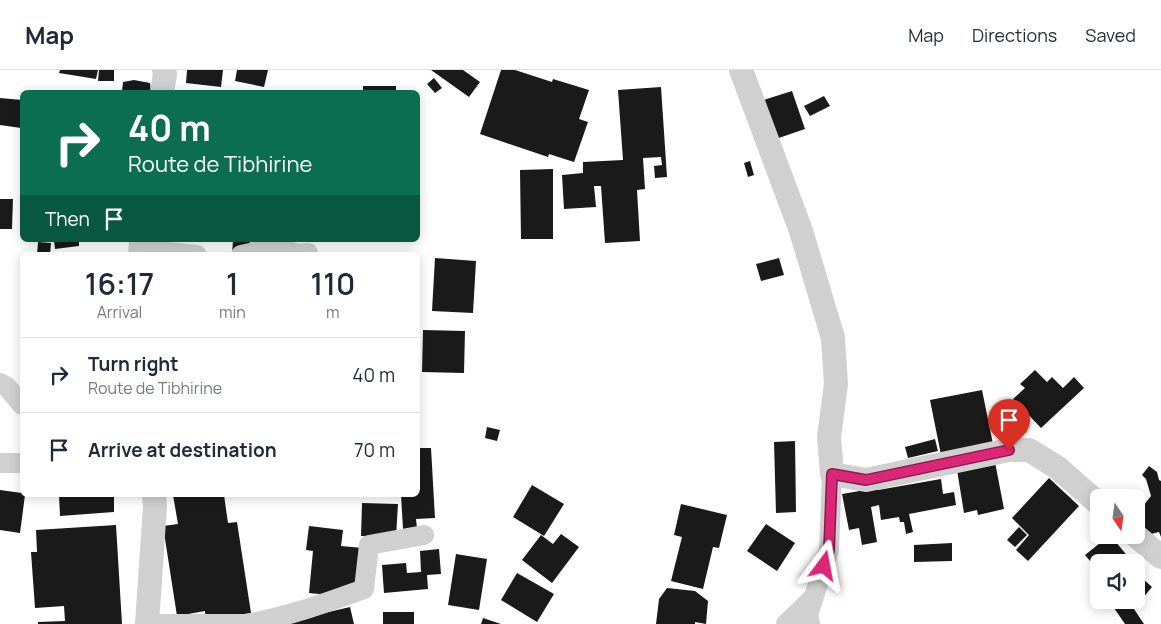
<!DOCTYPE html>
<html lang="en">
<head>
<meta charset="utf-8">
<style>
	body { margin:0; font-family:Manrope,sans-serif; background:#f6f6f7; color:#1f2937; height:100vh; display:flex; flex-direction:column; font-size:19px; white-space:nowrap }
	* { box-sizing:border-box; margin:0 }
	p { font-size:16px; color:#747a83 }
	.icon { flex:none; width:28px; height:28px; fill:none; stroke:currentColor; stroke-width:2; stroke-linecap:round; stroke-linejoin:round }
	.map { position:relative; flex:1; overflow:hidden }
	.details { position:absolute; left:20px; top:182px; width:400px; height:245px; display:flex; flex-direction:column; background:#fff; border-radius:8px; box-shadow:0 2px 12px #0003 }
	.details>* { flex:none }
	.banner { position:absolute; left:20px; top:20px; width:400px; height:152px; border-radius:8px; box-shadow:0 2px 12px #0003; background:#0b6e4f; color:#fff; overflow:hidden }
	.needle { width:32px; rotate:167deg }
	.controls { position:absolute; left:1090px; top:419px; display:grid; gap:10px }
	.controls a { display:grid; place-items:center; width:55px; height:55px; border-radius:8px; background:#fff; box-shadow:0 2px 12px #0003; font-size:25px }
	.pin { position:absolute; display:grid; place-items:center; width:42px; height:42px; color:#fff; margin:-51px -21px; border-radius:50% 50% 50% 0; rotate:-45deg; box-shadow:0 0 5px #0007 }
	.pin .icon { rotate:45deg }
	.me { position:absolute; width:55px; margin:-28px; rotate:13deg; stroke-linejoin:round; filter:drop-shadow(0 0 4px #0008) }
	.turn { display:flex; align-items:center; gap:18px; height:105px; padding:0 25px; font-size:22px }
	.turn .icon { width:65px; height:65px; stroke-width:2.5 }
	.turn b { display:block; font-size:35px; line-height:42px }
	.then { display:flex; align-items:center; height:48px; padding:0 25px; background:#0003; gap:10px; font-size:19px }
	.eta { display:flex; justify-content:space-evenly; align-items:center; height:85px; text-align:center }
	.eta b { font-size:30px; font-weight:600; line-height:35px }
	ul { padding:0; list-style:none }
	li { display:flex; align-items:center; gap:15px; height:75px; padding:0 25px; border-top:1px solid #e0e1e3 }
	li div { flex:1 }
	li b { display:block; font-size:19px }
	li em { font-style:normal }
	header { display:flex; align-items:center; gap:30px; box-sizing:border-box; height:70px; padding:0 25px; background:#fff; border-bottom:1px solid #e0e1e3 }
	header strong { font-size:24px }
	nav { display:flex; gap:28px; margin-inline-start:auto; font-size:18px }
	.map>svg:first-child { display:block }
	.building { fill:#1a1a1a }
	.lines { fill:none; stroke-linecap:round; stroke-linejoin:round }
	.minor { stroke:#d0d0d0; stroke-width:20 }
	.tertiary { stroke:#d0d0d0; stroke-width:24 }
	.route-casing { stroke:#8e194d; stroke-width:12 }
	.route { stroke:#db2777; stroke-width:9 }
</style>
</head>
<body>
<header>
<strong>Map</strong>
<nav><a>Map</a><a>Directions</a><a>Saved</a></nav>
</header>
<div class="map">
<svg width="1161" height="554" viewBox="0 0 1161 554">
	<rect width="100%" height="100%" fill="#fff"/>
	<!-- building -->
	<g class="building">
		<polygon points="60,0 98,0 96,9 59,3"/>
		<polygon points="99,0 114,0 114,11 98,11"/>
		<polygon points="187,0 223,0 221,17 186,13"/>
		<polygon points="237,0 268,0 264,17 235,11"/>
		<polygon points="431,0 463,0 480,12 469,27"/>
		<polygon points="501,0 515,0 552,12 553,9 589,20 579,49 588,52 574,92 549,84 548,87 480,64"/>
		<polygon points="434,8 442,18 435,23 427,14"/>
		<polygon points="134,10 150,13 151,22 122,22 123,12"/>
		<rect x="363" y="16" width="33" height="6"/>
		<polygon points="661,17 667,107 655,108 654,96 662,95 661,87 643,88 645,119 637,120 640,171 605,173 601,116 594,116 596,137 564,139 562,105 583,103 583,92 623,90 618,20"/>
		<polygon points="262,20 280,21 280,22 261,22"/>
		<polygon points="792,21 805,59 770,71 757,32"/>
		<polygon points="824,26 830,36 810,46 804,36"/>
		<polygon points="0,28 22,30 21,58 0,55"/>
		<polygon points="750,91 754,105 748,107 744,93"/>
		<polygon points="553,99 553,169 521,169 520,100"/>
		<polygon points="0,129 13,129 12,159 0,159"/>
		<polygon points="54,170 79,170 79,176 55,179"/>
		<polygon points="233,170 250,171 249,185 232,185"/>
		<polygon points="38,172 51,173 50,185 37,185"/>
		<polygon points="435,188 476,191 473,243 432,241"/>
		<polygon points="779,188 784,205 761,211 756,194"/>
		<polygon points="423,260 465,261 464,303 422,302"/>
		<polygon points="1035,300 1047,312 1052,307 1063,318 1074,307 1084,318 1041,358 1013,329 1025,318 1020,314"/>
		<polygon points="982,320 993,374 942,390 930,330"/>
		<polygon points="487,357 500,360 497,371 485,368"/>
		<polygon points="935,369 938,381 908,388 905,377"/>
		<polygon points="795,371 796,442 776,443 774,372"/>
		<polygon points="418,378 431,378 435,448 416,449 417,458 403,459 401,425 418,425"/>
		<polygon points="995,392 1004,439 978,445 977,440 964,443 957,400"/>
		<polygon points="1149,396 1157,402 1159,410 1161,411 1161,467 1159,462 1147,465 1136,458 1136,445 1151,426 1146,409 1142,405"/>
		<polygon points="1049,408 1079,436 1028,491 1016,480 1029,465 1012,448"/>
		<polygon points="941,409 943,424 954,422 956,435 909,444 913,462 906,464 904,452 900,452 899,447 881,450 879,435 871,437 877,472 862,475 859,458 849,460 842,424 877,418 878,420"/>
		<polygon points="532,415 564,434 544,466 513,447"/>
		<polygon points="0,420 22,423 22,425 25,425 20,463 0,460"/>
		<polygon points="59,425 114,425 114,442 60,446"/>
		<polygon points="173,425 224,425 228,453 237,452 251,543 223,547 206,552 205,541 177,546 163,456 178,454"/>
		<polygon points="362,433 398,434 396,467 361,466"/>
		<polygon points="681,434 727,445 719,478 713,477 703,519 671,511 682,467 674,465"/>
		<polygon points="766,454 795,473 777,501 747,481"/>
		<polygon points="116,455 122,554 38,554 38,552 65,551 64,536 35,538 31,482 37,482 36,460"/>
		<polygon points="309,456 343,460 341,476 363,478 357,528 309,523 313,481 306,480"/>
		<polygon points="1019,457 1027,465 1015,477 1007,470"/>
		<polygon points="561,464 579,477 552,513 522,490 541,465 553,474"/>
		<polygon points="1110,465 1130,489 1126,492 1099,492 1099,502 1085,485"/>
		<polygon points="952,473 952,491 914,492 914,475"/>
		<polygon points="439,479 441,504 427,505 428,519 384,523 382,495 406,493 407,503 421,502 420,481"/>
		<polygon points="456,484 487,489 479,540 448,535"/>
		<polygon points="517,503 554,524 537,552 501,530"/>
		<polygon points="1142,508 1152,517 1137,535 1131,530 1136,530 1136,515"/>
		<polygon points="667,518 695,521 708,531 706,554 695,552 695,554 656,554 659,529"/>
		<polygon points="1127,530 1128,530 1144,554 1125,554 1114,538"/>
		<polygon points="350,537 354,554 282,554 282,553"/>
		<rect x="383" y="542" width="31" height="12"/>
		<polygon points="483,548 501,554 481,554"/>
	</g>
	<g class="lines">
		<!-- minor -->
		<g class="minor">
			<polyline points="141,179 197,185"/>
			<polyline points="241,185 273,178 283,179 297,184 308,183"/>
			<polyline points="0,313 7,317 22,335"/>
			<polyline points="0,393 22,393"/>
			<polyline points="147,554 246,554"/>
			<path d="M246 554C287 547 325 533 364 519L369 475 424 465"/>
			<polyline points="786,554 813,528"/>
			<polyline points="810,554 808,545 829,480 832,404"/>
		</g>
		<!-- tertiary -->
		<g class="tertiary">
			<polyline points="741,0 801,161 833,268 836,314 829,367 832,404 866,410 1009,380 1029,380 1058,398 1099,434"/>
			<polyline points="162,22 165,4 164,0"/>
			<polyline points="140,185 141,170"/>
			<polyline points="1135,465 1161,487"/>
			<polyline points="147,554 155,436 154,425"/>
		</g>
	</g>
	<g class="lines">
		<defs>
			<polyline id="route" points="824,496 829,480 832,404 866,410 1009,380"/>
		</defs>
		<!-- route casing -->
		<use href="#route" class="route-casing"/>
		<!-- route -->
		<use href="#route" class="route"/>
	</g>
</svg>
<div class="controls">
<a><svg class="needle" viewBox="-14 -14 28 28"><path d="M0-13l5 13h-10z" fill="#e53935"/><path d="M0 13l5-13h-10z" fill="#747a83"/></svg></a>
<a><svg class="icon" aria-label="sound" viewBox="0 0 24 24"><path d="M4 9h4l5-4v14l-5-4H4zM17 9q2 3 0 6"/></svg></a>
</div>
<div class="pin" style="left:1009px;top:380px;background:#d93025"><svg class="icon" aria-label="arrive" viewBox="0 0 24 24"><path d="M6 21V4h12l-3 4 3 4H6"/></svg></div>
<svg class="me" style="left:824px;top:496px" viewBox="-20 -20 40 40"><path d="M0-17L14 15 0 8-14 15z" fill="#db2777" stroke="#fff" stroke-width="4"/></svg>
<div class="banner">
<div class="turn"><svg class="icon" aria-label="right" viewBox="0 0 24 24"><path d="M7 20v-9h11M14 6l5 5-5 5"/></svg><div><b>40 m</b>Route de Tibhirine</div></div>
<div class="then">Then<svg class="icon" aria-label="arrive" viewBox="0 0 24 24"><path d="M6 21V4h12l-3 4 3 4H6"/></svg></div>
</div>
<section class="details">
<div class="eta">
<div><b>16:17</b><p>Arrival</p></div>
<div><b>1</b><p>min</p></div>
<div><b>110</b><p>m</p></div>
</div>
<ul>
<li><svg class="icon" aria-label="right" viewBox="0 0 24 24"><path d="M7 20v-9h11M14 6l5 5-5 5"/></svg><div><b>Turn right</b><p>Route de Tibhirine</p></div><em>40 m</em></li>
<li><svg class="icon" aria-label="arrive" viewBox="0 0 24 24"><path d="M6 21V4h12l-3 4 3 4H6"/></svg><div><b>Arrive at destination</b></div><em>70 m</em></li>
</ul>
</section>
</div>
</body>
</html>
